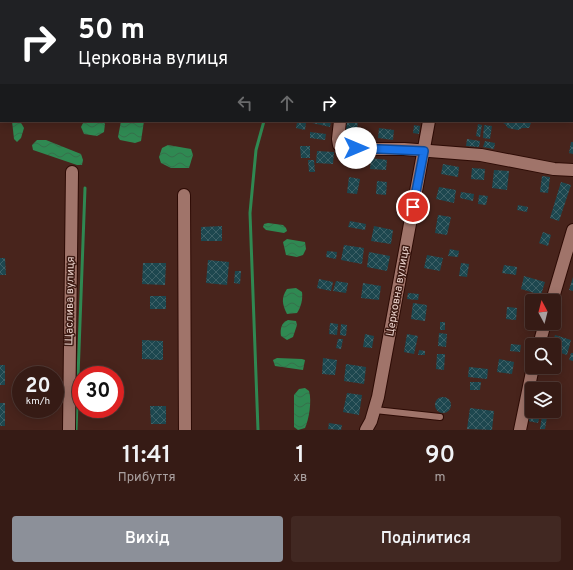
<!DOCTYPE html>
<html lang="uk">
<head>
<meta charset="utf-8">
<style>
	body { margin:0; font-family:Overpass,sans-serif; background:#412822; color:#f1f3f6; height:100vh; display:flex; flex-direction:column; font-size:15px; white-space:nowrap }
	* { box-sizing:border-box; margin:0 }
	p { font-size:13px; color:#aaa1a0 }
	.icon { flex:none; width:22px; height:22px; fill:none; stroke:currentColor; stroke-width:2; stroke-linecap:round; stroke-linejoin:round }
	.map { position:relative; height:430px; overflow:hidden }
	.details { display:flex; flex-direction:column; background:#361b15; flex:1 }
	.details>* { flex:none }
	.banner { position:absolute; left:0px; top:0px; width:573px; height:122px; box-shadow:0 2px 10px #0003,0 0 0 1px #503934; background:#202124; color:#fff; overflow:hidden }
	.needle { width:26px; rotate:353deg }
	.fabs { position:absolute; left:525px; top:294px; display:grid; gap:8px }
	.fabs a { display:grid; place-items:center; width:36px; height:36px; border-radius:4px; background:#361b15; box-shadow:0 2px 10px #0003,0 0 0 1px #503934; font-size:20px }
	.speed { position:absolute; left:12px; top:366px; display:flex; gap:8px; font-size:20px; font-weight:700; text-align:center }
	.speed>* { display:grid; place-content:center; width:52px; height:52px; border-radius:50%; background:#361b15; box-shadow:0 2px 10px #0003,0 0 0 1px #503934; line-height:1 }
	.speed small { font-size:10px; font-weight:400 }
	.speed .limit { border:6px solid #d22; background:#fff; color:#111 }
	.pin { position:absolute; display:grid; place-items:center; width:34px; height:34px; color:#fff; margin:-17px; border:2px solid #fff; border-radius:50%; box-shadow:0 1px 4px #0007 }
	.me { position:absolute; width:44px; margin:-22px; rotate:90deg; stroke-linejoin:round; filter:drop-shadow(0 0 3px #0008) }
	.turn { display:flex; align-items:center; gap:14px; height:84px; padding:0 12px; font-size:18px }
	.turn .icon { width:52px; height:52px; stroke-width:2.5 }
	.turn b { display:block; font-size:28px; line-height:34px }
	.lanes { display:flex; align-items:center; height:38px; padding:0 12px; background:#0003; justify-content:center; gap:20px; direction:ltr }
	.lanes .off { opacity:.35 }
	.eta { display:flex; justify-content:space-evenly; align-items:center; height:68px; text-align:center }
	.eta b { font-size:24px; font-weight:600; line-height:28px }
	.cta { display:flex; gap:8px; margin-top:auto; padding:8px 12px }
	.cta a { flex:1; height:46px; border-radius:4px; background:#8c9099; color:#fff; font-size:16px; font-weight:600; line-height:46px; text-align:center }
	.cta a+a { background:#412822; color:#f1f3f6 }
	.map>svg:first-child { display:block }
	.water { fill:url(#water-waves) }
	.lines { fill:none; stroke-linecap:round; stroke-linejoin:round }
	.stream { stroke:#2f8952; stroke-width:3 }
	.building { fill:url(#building-cross-hatch) }
	.lane-casing { stroke:#2d0b05; stroke-width:8 }
	.street-casing { stroke:#2d0b05; stroke-width:14 }
	.lane { stroke:#a0746a; stroke-width:6 }
	.street { stroke:#a0746a; stroke-width:12 }
	.route-casing { stroke:#114b97; stroke-width:10 }
	.route { stroke:#1a73e8; stroke-width:7 }
	.labels { text-anchor:middle; dominant-baseline:central; stroke-width:3; stroke-linejoin:round; paint-order:stroke }
	.street-label { font-size:11px; fill:#ead2cc; stroke:#3d1a12 }
</style>
</head>
<body>
<div class="map">
<svg width="573" height="430" viewBox="0 0 573 430">
	<defs>
		<pattern id="water-waves" width="16" height="10" patternUnits="userSpaceOnUse"><rect width="16" height="10" fill="#2f8952"/><path d="M0 5q4-4 8 0t8 0" fill="none" stroke="#376f4b"/></pattern>
		<pattern id="building-cross-hatch" width="8" height="8" patternUnits="userSpaceOnUse"><rect width="8" height="8" fill="#1d474f"/><path d="M0 0l8 8M0 8l8-8" fill="none" stroke="#3e6167"/></pattern>
	</defs>
	<rect width="100%" height="100%" fill="#48241c"/>
	<!-- water -->
	<g class="water">
		<polygon points="12,121 20,121 24,128 21,138 17,142 14,139"/>
		<polygon points="84,121 103,121 105,124 104,132 97,136 84,134 81,127"/>
		<polygon points="121,121 144,121 141,141 135,143 120,140 118,137"/>
		<polygon points="37,140 46,140 81,154 83,160 82,165 77,165 33,150 32,145"/>
		<polygon points="168,145 191,149 193,155 189,168 171,168 161,163 159,157 162,148"/>
		<polygon points="268,223 283,225 286,228 287,231 284,233 266,230 263,227 264,224"/>
		<polygon points="287,239 305,242 306,249 303,255 297,257 286,255 283,242"/>
		<path d="M296 288 302 292C303 299 301 307 297 313L287 314C282 304 281 298 287 289Z"/>
		<path d="M288 320 296 321 297 325 293 337 287 340 281 336C280 329 281 323 288 320Z"/>
		<polygon points="277,358 302,359 305,360 303,370 275,366 273,360"/>
		<path d="M305 388 309 391C312 401 309 419 305 428L298 430 294 427V395L299 389Z"/>
	</g>
	<g class="lines">
		<!-- stream -->
		<g class="stream">
			<polyline points="297,1 297,0"/>
			<polyline points="76,430 85,188"/>
			<polyline points="258,430 250,213 256,150 264,121"/>
		</g>
	</g>
	<!-- building -->
	<g class="building">
		<polygon points="312,121 331,121 330,127 312,123"/>
		<polygon points="346,121 358,121 357,130 362,131 362,142 343,140"/>
		<polygon points="499,121 529,121 531,123 529,128 522,128 518,130 508,128 505,124"/>
		<polygon points="297,122 306,123 305,130 296,128"/>
		<polygon points="478,124 482,125 480,137 476,136"/>
		<polygon points="414,125 420,126 419,134 413,133"/>
		<polygon points="484,125 492,126 490,139 483,138"/>
		<polygon points="379,128 394,130 393,140 378,138"/>
		<polygon points="310,132 326,134 325,140 310,138"/>
		<polygon points="467,139 480,141 479,147 466,146"/>
		<polygon points="485,141 495,143 494,149 483,147"/>
		<polygon points="571,142 573,142 573,154 569,153"/>
		<polygon points="300,146 310,146 310,158 301,158"/>
		<polygon points="317,151 334,152 333,164 316,163"/>
		<polygon points="371,158 387,160 386,170 370,169"/>
		<polygon points="308,160 314,160 315,172 309,172"/>
		<polygon points="443,164 459,167 458,177 441,174"/>
		<polygon points="472,168 485,169 484,180 471,179"/>
		<polygon points="494,170 509,171 507,190 492,188"/>
		<polygon points="542,176 550,177 548,193 540,192"/>
		<polygon points="349,177 360,179 357,194 347,193"/>
		<polygon points="377,181 387,182 386,195 376,194"/>
		<polygon points="561,182 571,185 559,221 550,218"/>
		<polygon points="439,187 456,190 454,203 436,199"/>
		<polygon points="461,192 474,194 473,201 460,198"/>
		<polygon points="479,195 488,196 486,205 478,204"/>
		<polygon points="518,205 528,207 527,212 517,210"/>
		<polygon points="438,215 451,217 447,235 435,233"/>
		<polygon points="350,221 366,224 365,230 348,227"/>
		<polygon points="222,226 222,241 201,241 201,227"/>
		<polygon points="374,226 393,230 391,244 371,241"/>
		<polygon points="543,232 551,235 548,246 539,243"/>
		<polygon points="344,245 364,248 362,264 341,260"/>
		<polygon points="450,249 459,251 458,257 448,256"/>
		<polygon points="327,251 337,252 336,259 326,257"/>
		<polygon points="369,252 390,256 387,271 367,267"/>
		<polygon points="427,255 443,258 440,271 424,268"/>
		<polygon points="0,258 5,258 6,275 0,275"/>
		<polygon points="208,260 229,262 227,285 206,283"/>
		<polygon points="143,263 166,263 165,285 142,284"/>
		<polygon points="461,263 469,264 467,277 459,276"/>
		<polygon points="504,265 517,267 516,275 502,273"/>
		<polygon points="235,271 241,271 240,284 234,283"/>
		<polygon points="524,276 545,282 541,295 521,289"/>
		<polygon points="573,277 573,291 569,290"/>
		<polygon points="319,279 333,282 331,291 317,288"/>
		<polygon points="336,281 348,283 346,293 333,291"/>
		<polygon points="363,283 381,286 379,300 361,298"/>
		<polygon points="408,293 419,294 418,300 407,299"/>
		<rect x="150" y="296" width="16" height="13"/>
		<polygon points="413,303 427,305 425,321 411,319"/>
		<polygon points="507,307 517,308 516,320 506,319"/>
		<rect x="440" y="322" width="5" height="8"/>
		<polygon points="330,323 338,324 337,335 329,334"/>
		<polygon points="341,324 347,325 346,336 340,335"/>
		<polygon points="439,333 447,334 446,347 438,346"/>
		<polygon points="365,334 374,336 372,348 363,347"/>
		<polygon points="407,334 418,336 414,354 404,352"/>
		<polygon points="555,335 571,340 567,355 554,351 554,345 552,345"/>
		<polygon points="338,339 343,339 341,349 336,348"/>
		<polygon points="142,340 163,341 163,360 142,359"/>
		<polygon points="511,344 521,345 520,352 510,351"/>
		<polygon points="419,350 425,351 425,355 418,355"/>
		<polygon points="571,353 573,353 573,361 569,360"/>
		<polygon points="437,354 445,354 444,370 436,369"/>
		<polygon points="323,358 337,360 335,375 322,374"/>
		<polygon points="499,359 514,362 512,374 497,372"/>
		<polygon points="346,364 366,367 364,384 344,381"/>
		<rect x="0" y="365" width="5" height="20"/>
		<polygon points="469,367 488,369 487,379 468,377"/>
		<polygon points="470,382 481,382 480,390 470,390"/>
		<polygon points="347,393 362,395 359,415 343,412"/>
		<circle cx="443" cy="405" r="8"/>
		<rect x="0" y="403" width="5" height="23"/>
		<polygon points="150,406 166,406 166,424 151,424"/>
		<polygon points="531,407 532,411 541,411 538,423 528,421"/>
		<polygon points="470,408 494,411 492,430 467,429"/>
		<polygon points="542,416 547,417 545,429 540,429"/>
		<polygon points="329,423 342,425 341,430 328,429"/>
	</g>
	<g class="lines">
		<defs>
			<polyline id="lane" points="375,410 440,417"/>
			<g id="street">
				<polyline points="217,0 220,1"/>
				<polyline points="447,1 447,0"/>
				<polyline points="572,34 573,34"/>
				<polyline points="572,108 573,108"/>
				<polyline points="340,121 338,139 339,145 345,149 404,149 481,155 554,169 573,170"/>
				<polyline points="184,195 185,430"/>
				<polyline points="552,301 573,230"/>
				<polyline points="539,345 545,323"/>
				<polyline points="69,430 72,172"/>
				<polyline points="366,430 371,421 378,397 429,121"/>
				<polyline points="520,430 533,367"/>
			</g>
		</defs>
		<!-- lane casing -->
		<use href="#lane" class="lane-casing"/>
		<!-- street casing -->
		<use href="#street" class="street-casing"/>
		<!-- lane -->
		<use href="#lane" class="lane"/>
		<!-- street -->
		<use href="#street" class="street"/>
	</g>
	<g class="lines">
		<defs>
			<polyline id="route" points="356,148 424,151 413,207"/>
		</defs>
		<!-- route casing -->
		<use href="#route" class="route-casing"/>
		<!-- route -->
		<use href="#route" class="route"/>
	</g>
	<g class="labels">
		<!-- street labels -->
		<g class="street-label">
			<text transform="translate(398 291) rotate(-80)">Церковна вулиця</text>
			<text transform="translate(70 301) rotate(-89)">Щаслива вулиця</text>
		</g>
	</g>
</svg>
<div class="fabs">
<a><svg class="needle" viewBox="-14 -14 28 28"><path d="M0-13l5 13h-10z" fill="#e53935"/><path d="M0 13l5-13h-10z" fill="#aaa1a0"/></svg></a>
<a><svg class="icon" aria-label="search" viewBox="0 0 24 24"><circle cx="10" cy="10" r="6"/><path d="M15 15l6 6"/></svg></a>
<a><svg class="icon" aria-label="layers" viewBox="0 0 24 24"><path d="M12 4l9 5-9 5-9-5zM3 14l9 5 9-5"/></svg></a>
</div>
<div class="speed"><div>20<small>km/h</small></div><div class="limit">30</div></div>
<div class="pin" style="left:413px;top:207px;background:#d93025"><svg class="icon" aria-label="arrive" viewBox="0 0 24 24"><path d="M6 21V4h12l-3 4 3 4H6"/></svg></div>
<svg class="me" style="left:356px;top:148px" viewBox="-20 -20 40 40"><circle r="19" fill="#fff"/><path d="M0-13L10 11 0 6-10 11z" fill="#1a73e8"/></svg>
<div class="banner">
<div class="turn"><svg class="icon" aria-label="right" viewBox="0 0 24 24"><path d="M7 20v-9h11M14 6l5 5-5 5"/></svg><div><b>50 m</b>Церковна вулиця</div></div>
<div class="lanes"><svg class="icon off" aria-label="left" viewBox="0 0 24 24"><path d="M17 20v-9H6M10 6l-5 5 5 5"/></svg><svg class="icon off" aria-label="ahead" viewBox="0 0 24 24"><path d="M12 20V5M6 11l6-6 6 6"/></svg><svg class="icon" aria-label="right" viewBox="0 0 24 24"><path d="M7 20v-9h11M14 6l5 5-5 5"/></svg></div>
</div>
</div>
<section class="details">
<div class="eta">
<div><b>11:41</b><p>Прибуття</p></div>
<div><b>1</b><p>хв</p></div>
<div><b>90</b><p>m</p></div>
</div>
<div class="cta"><a>Вихід</a><a>Поділитися</a></div>
</section>
</body>
</html>
